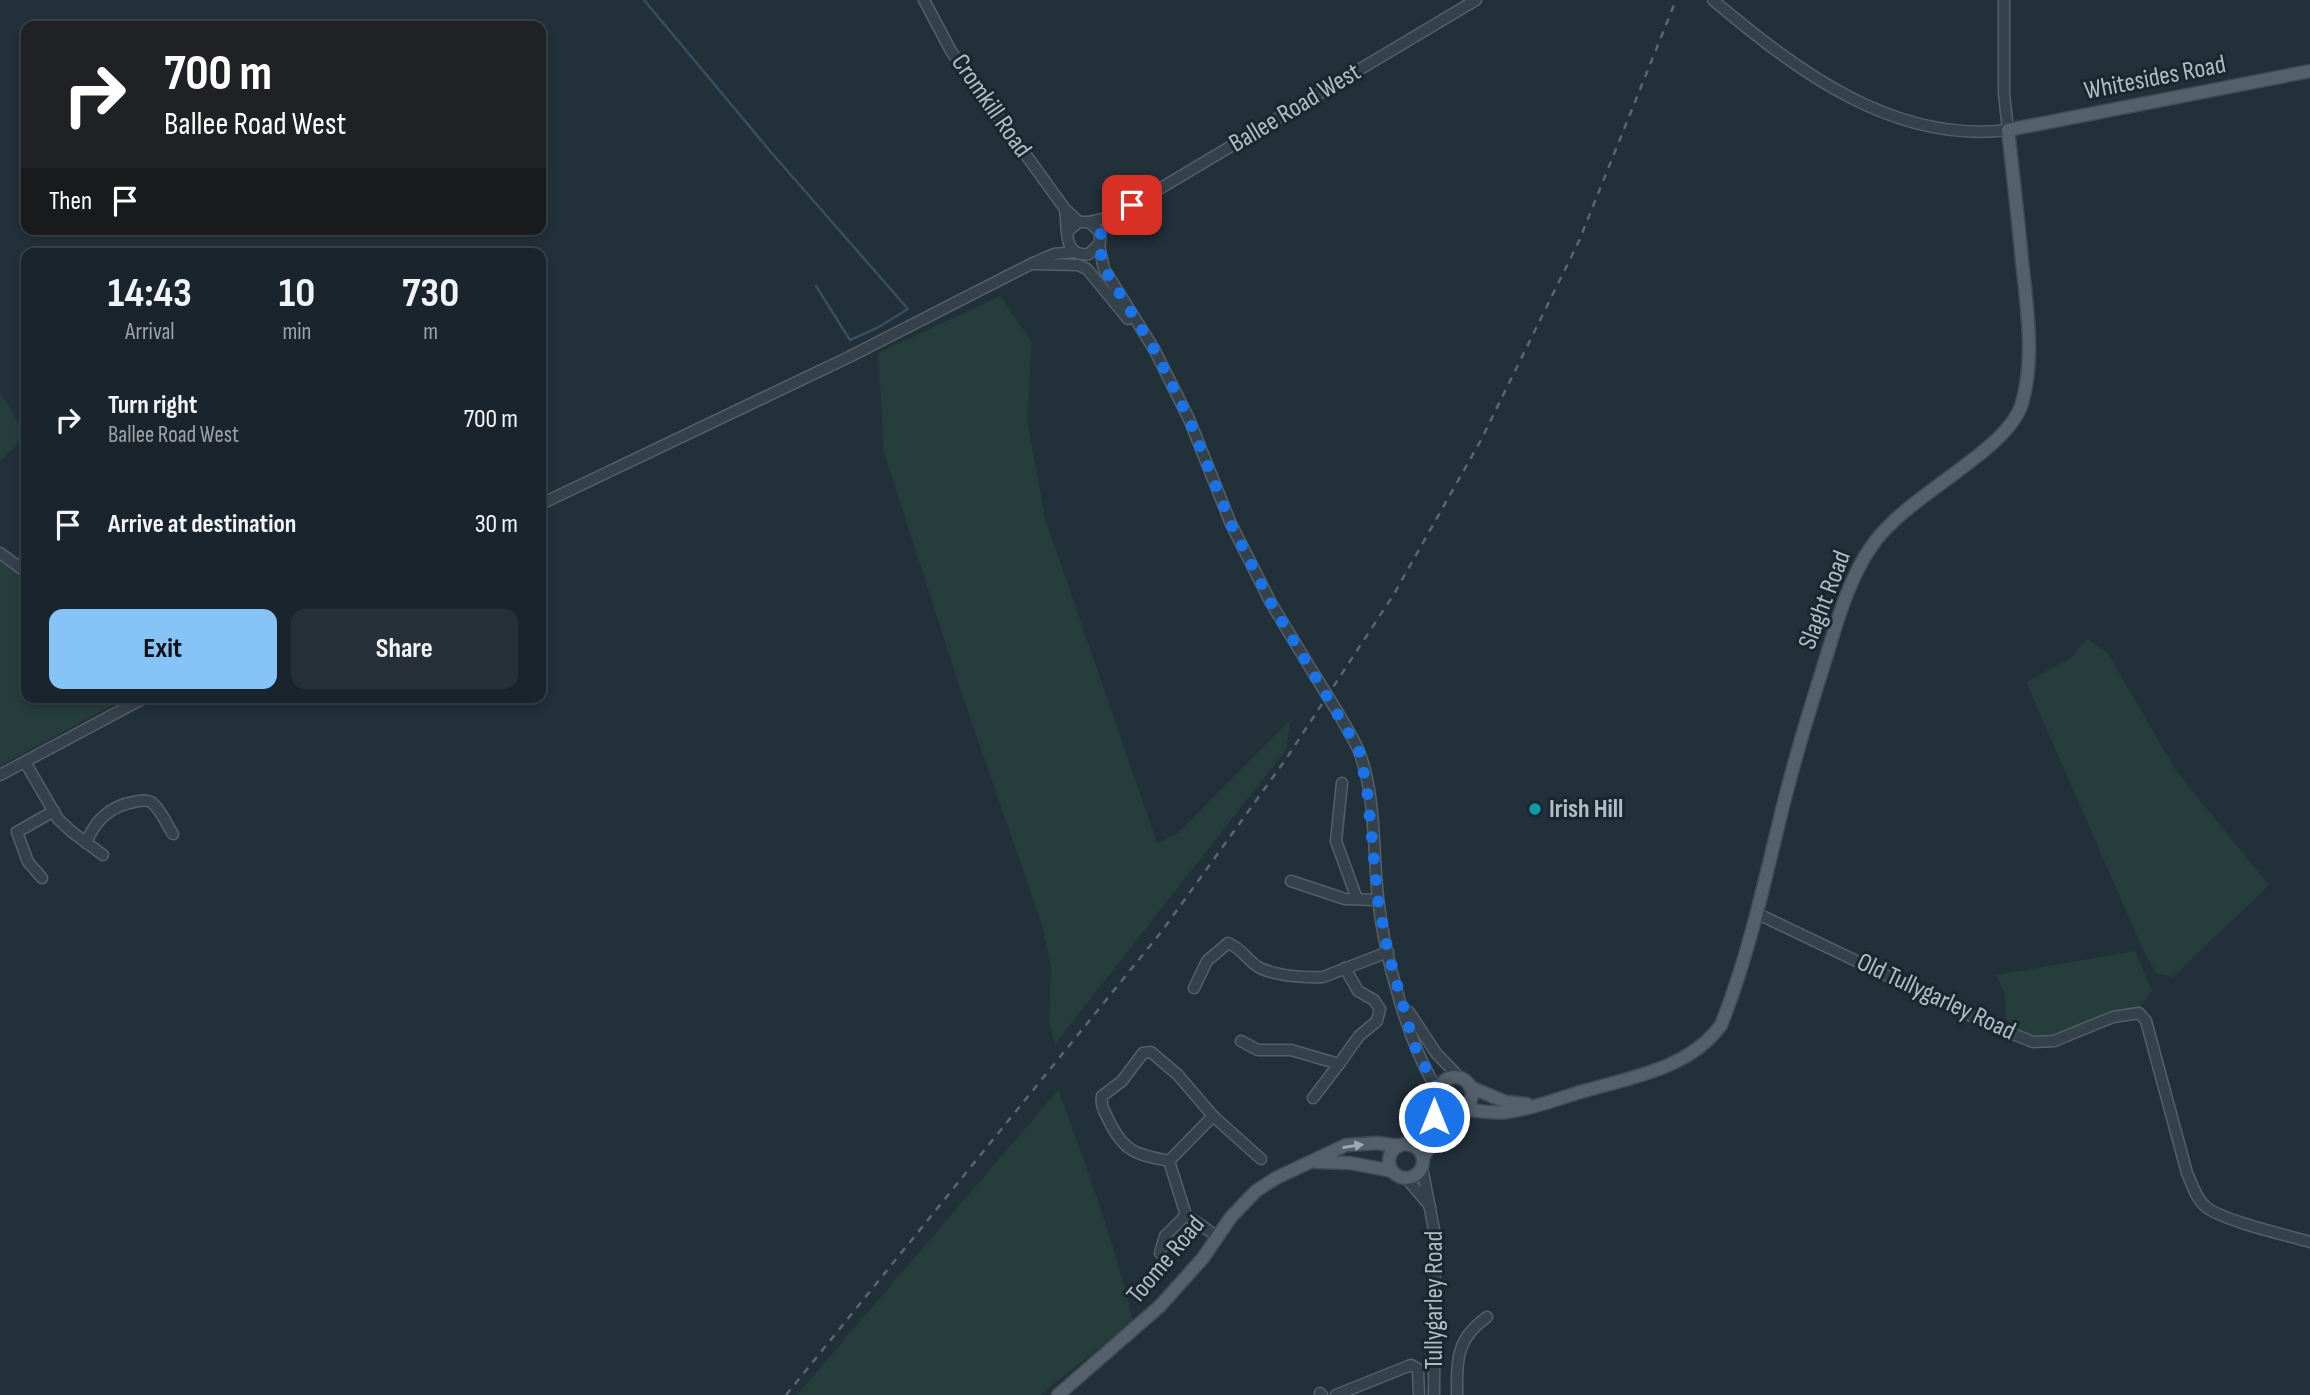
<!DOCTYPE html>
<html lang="en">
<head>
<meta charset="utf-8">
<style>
	body { margin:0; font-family:"Sofia Sans Condensed",sans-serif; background:#273038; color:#f1f3f6; height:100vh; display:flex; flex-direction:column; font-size:26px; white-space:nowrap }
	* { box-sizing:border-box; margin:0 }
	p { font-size:23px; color:#9fa4a9 }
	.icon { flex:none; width:38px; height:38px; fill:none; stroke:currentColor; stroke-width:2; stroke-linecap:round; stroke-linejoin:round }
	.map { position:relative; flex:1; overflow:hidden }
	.drawer { position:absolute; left:21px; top:248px; width:525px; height:455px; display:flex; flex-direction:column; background:#1a242c; border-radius:14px; box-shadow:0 4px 10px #0003,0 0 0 2px #384148 }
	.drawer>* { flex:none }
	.top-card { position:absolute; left:21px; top:21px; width:525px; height:214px; border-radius:14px; box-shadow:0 4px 10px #0003,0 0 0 2px #384148; background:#202124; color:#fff; overflow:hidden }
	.pin { position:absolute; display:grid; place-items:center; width:60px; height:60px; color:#fff; margin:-30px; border-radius:14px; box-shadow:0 4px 10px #0006 }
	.me { position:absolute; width:77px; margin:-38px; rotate:0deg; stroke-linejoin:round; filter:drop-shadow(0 0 5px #0008) }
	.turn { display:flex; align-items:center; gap:24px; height:147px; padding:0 28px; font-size:32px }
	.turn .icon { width:91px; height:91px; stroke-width:2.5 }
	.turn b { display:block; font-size:49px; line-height:60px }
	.then { display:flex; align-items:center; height:66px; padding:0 28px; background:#0003; gap:14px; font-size:26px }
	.eta { display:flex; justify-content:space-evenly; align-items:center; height:119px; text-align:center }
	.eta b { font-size:42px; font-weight:700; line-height:49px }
	.action { display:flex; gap:14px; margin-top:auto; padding:14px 28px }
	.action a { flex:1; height:80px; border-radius:14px; background:#86c3f6; color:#111; font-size:28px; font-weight:700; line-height:80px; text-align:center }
	.action a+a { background:#273038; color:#f1f3f6 }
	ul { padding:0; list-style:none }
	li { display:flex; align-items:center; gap:21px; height:105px; padding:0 28px }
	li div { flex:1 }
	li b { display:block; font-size:26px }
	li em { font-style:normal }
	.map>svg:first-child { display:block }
	.green { fill:#253d3b }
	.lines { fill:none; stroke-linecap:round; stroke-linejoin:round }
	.stream { stroke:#364f61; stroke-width:2.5 }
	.minor-casing { stroke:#546068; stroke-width:13 }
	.major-casing { stroke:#3f4b53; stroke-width:15 }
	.minor { stroke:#36424b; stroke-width:10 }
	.major { stroke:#54616b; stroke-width:12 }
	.rail { stroke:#586772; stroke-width:2.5; stroke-dasharray:7 7; stroke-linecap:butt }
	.minor-bridge-casing { stroke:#546068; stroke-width:13; stroke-linecap:butt }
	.minor-bridge { stroke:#36424b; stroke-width:10 }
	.oneway { fill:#9eabb4 }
	.route { stroke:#1a73e8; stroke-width:12; stroke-dasharray:0 21.6 }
	.culture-dot { fill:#0f9aa8; stroke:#1b272f; stroke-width:2.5 }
	.labels { text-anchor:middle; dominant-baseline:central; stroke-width:6; stroke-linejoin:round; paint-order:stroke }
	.street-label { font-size:26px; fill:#b1bdc6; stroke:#1b272f }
	.poi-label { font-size:26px; font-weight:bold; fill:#b1bdc6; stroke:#1b272f; text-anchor:start }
</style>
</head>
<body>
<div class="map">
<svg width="2310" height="1395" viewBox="0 0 2310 1395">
	<rect width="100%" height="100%" fill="#22303a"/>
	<!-- green -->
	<g class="green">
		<polygon points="1000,296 1032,342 1027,419 1045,518 1157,843 1178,833 1291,719 1286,750 1055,1044 1049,1022 1051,968 1042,925 963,697 884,453 878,353"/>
		<polygon points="0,392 21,427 23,438 0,461"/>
		<polygon points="0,559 26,579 26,698 126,698 0,766"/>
		<polygon points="2087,639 2107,652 2177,772 2269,885 2173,977 2156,973 2141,945 2026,682 2070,659"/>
		<polygon points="2135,951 2152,991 2138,1009 2107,1014 2075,1029 2049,1037 2034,1037 2014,1029 2006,1019 2005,995 1996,975"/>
		<path d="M1058 1090C1087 1167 1114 1241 1133 1321L1040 1395H797Z"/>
	</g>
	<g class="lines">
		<!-- stream -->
		<polyline class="stream" points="644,0 770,151 908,309 877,328 850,340 816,286"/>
		<defs>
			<g id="minor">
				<polyline points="924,0 951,51 1065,209 1079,222"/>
				<path d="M1713 0C1796 70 1893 144 2008 130L2004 94V0"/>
				<path d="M1065 209C1068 227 1062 258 1089 254L1100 243V232L1089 222H1079L1068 231"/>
				<polyline points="1089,222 1114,216 1476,0"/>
				<polyline points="1099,245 1104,269 1154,349 1189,419 1231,524 1271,603 1314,674"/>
				<polyline points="1033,264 1078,265 1087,269 1128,319"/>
				<polyline points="541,504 849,357 1031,264 1054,254 1074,252"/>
				<polyline points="0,553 26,572"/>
				<polyline points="150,698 158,698"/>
				<path d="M1340 716C1346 727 1353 738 1358 749 1376 792 1373 852 1378 898 1384 954 1408 1046 1439 1092"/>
				<polyline points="25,762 58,819 72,832 103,855"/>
				<polyline points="0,775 144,698"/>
				<polyline points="1342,783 1336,841 1357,899"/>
				<path d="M86 843C95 820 110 806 134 802 140 801 146 799 151 802 160 808 167 825 173 834"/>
				<polyline points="42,878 28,862 17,832 54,811"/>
				<polyline points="1291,881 1345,899 1378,900"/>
				<path d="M1756 913 1986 1023 2033 1042 2054 1041 2113 1017 2139 1013 2146 1021 2187 1173C2192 1184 2196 1199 2206 1207 2224 1221 2286 1235 2310 1242"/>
				<path d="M1194 988 1207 961 1228 943C1242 948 1248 962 1260 968 1277 976 1305 978 1323 977L1388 952"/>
				<polyline points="1409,1012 1436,1053 1461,1079"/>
				<polyline points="1241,1041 1258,1050 1291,1050 1339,1064 1359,1036 1377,1021 1380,1009 1374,1000 1358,991 1345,968"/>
				<polyline points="1313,1098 1339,1064"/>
				<polyline points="1169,1161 1213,1116"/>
				<polyline points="1422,1167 1435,1235 1434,1395"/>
				<polyline points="1406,1178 1430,1206"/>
				<path d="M1218 1237 1186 1215 1169 1161C1137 1154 1126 1154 1110 1123 1106 1114 1100 1106 1102 1096L1122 1081 1143 1053 1151 1052 1178 1075 1213 1116 1261 1159"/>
				<polyline points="1160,1253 1165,1236 1186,1215"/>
				<polyline points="1320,1393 1322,1395"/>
				<polyline points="1336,1395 1411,1365 1418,1369 1419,1395"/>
				<path d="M1457 1395C1457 1359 1456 1339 1487 1317"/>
			</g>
			<g id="major">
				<circle cx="1455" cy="1094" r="17"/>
				<polyline points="1470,1087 1506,1102 1527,1104"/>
				<path d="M1464 1109C1478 1111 1493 1114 1507 1112 1533 1109 1559 1098 1584 1091 1633 1077 1690 1068 1721 1025 1749 955 1765 879 1783 806 1794 762 1807 718 1821 674 1834 633 1846 583 1871 547 1905 495 2008 452 2022 403 2035 358 2027 308 2022 261 2018 218 2013 174 2008 130L2310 71"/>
				<circle cx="1406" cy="1161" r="17"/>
				<polyline points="1410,1145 1434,1117 1441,1104"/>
				<polyline points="1423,1157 1456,1111"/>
				<polyline points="1315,1162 1350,1163 1392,1171"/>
				<polyline points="1058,1395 1160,1306 1203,1258 1231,1217 1256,1191 1276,1178 1346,1145 1378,1143 1399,1146"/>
			</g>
		</defs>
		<!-- minor casing -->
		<use href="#minor" class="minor-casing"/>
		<!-- major casing -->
		<use href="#major" class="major-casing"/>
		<!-- minor -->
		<use href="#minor" class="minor"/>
		<!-- major -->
		<use href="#major" class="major"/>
		<!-- rail -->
		<polyline class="rail" points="786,1395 1162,931 1286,759 1394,594 1481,440 1579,241 1676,0"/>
		<defs>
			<polyline id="minor-bridge" points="1314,674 1340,716"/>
		</defs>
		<!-- minor-bridge casing -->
		<use href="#minor-bridge" class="minor-bridge-casing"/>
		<!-- minor-bridge -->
		<use href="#minor-bridge" class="minor-bridge"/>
	</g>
	<!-- one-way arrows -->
	<defs><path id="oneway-solid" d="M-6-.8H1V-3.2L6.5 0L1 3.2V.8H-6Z" transform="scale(1.75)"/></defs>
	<use class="oneway" href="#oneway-solid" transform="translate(1353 1146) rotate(-9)"/>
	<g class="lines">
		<!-- route -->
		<polyline class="route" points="1132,205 1114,216 1100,235 1099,245 1104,268 1154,349 1189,419 1231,524 1271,603 1359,750 1367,789 1378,900 1388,952 1414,1045 1438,1092 1441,1104 1434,1117"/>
	</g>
	<!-- markers -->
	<circle class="culture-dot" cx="1535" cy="809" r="7"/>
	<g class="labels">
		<!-- street labels -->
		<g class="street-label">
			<text transform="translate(2155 78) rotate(-11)">Whitesides Road</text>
			<text transform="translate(991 106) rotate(55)">Cromkill Road</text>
			<text transform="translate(1295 108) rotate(-31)">Ballee Road West</text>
			<text transform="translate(1825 600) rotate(-69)">Slaght Road</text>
			<text transform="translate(1936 997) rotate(25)">Old Tullygarley Road</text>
			<text transform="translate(1166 1260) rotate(-50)">Toome Road</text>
			<text transform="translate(1434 1300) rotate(-90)">Tullygarley Road</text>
		</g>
		<!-- poi labels -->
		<g class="poi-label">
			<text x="1549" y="809">Irish Hill</text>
		</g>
	</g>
</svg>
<div class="pin" style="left:1132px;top:205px;background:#d93025"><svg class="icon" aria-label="arrive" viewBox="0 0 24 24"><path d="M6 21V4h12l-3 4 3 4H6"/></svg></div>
<svg class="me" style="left:1434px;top:1117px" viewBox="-20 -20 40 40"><circle r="17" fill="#1a73e8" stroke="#fff" stroke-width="3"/><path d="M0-11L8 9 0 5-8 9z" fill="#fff"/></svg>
<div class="top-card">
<div class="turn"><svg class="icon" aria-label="right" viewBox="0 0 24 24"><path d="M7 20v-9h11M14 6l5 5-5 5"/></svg><div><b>700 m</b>Ballee Road West</div></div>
<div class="then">Then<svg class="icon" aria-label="arrive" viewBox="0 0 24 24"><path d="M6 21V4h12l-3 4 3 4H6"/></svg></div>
</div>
<section class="drawer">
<div class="eta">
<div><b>14:43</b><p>Arrival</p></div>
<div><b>10</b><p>min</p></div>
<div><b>730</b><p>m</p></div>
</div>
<ul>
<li><svg class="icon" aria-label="right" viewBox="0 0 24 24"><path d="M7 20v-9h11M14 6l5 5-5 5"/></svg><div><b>Turn right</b><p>Ballee Road West</p></div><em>700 m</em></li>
<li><svg class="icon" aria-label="arrive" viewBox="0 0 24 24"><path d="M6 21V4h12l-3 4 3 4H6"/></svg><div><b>Arrive at destination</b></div><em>30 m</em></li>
</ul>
<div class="action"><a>Exit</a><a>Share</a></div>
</section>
</div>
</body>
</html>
